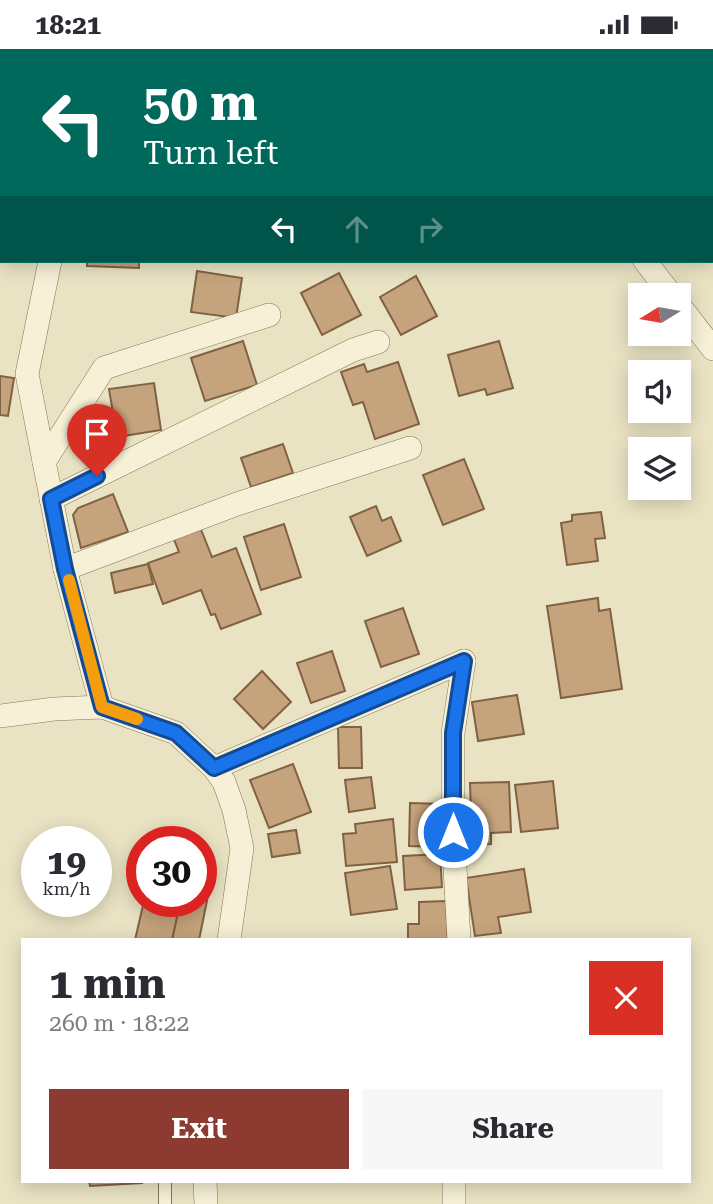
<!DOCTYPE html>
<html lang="en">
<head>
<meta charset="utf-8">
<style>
	body { margin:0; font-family:"Roboto Serif",serif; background:#f7f7f7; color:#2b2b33; height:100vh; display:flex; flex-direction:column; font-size:26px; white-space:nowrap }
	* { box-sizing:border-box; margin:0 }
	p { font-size:23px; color:#7c7c81 }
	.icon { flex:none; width:38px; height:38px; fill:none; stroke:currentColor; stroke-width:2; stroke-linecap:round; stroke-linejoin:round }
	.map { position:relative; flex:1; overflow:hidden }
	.side { position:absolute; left:21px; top:889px; width:670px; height:245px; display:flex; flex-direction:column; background:#fff; border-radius:0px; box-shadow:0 4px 18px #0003 }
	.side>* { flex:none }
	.banner { position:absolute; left:0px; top:0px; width:714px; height:214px; box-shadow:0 4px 18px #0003; background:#00695c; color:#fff; overflow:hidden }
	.needle { width:46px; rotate:259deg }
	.buttons { position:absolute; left:628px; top:234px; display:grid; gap:14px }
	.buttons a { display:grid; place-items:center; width:63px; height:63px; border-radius:0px; background:#fff; box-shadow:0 4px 18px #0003; font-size:35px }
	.speed { position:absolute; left:21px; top:777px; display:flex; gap:14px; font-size:35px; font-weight:700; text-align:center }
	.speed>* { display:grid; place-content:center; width:91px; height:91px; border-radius:50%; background:#fff; box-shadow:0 4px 18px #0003; line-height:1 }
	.speed small { font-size:18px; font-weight:400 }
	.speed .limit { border:10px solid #d22; background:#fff; color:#111 }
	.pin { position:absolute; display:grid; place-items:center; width:60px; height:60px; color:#fff; margin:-72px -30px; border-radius:50% 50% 50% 0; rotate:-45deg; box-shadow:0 0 7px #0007 }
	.pin .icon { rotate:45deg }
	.me { position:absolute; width:77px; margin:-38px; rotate:0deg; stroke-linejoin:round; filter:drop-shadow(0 0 5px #0008) }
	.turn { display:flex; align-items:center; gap:24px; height:147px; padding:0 28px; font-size:32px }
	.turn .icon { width:91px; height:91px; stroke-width:2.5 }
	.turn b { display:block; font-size:49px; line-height:60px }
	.lanes { display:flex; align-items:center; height:66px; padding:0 28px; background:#0003; justify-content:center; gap:35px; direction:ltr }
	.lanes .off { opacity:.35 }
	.round { display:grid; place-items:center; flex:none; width:74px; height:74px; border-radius:0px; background:#f7f7f7 }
	.head { display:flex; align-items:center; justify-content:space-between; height:119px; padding:0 28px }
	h1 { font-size:42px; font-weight:700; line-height:52px }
	.cta { display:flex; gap:14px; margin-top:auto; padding:14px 28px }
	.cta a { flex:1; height:80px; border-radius:0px; background:#8d3a30; color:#fff; font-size:28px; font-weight:700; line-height:80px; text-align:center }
	.cta a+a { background:#f7f7f7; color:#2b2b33 }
	.status { display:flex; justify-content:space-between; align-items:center; height:49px; padding:0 35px; background:#fff; direction:ltr }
	.status svg { height:19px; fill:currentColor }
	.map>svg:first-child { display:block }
	.building { fill:#c5a37c; stroke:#806243; stroke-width:2 }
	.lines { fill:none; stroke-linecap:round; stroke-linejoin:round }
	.lane-casing { stroke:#83755b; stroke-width:14 }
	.street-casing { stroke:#83755b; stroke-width:24 }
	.lane { stroke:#f6f0d6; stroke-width:12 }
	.street { stroke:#f6f0d6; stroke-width:23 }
	.route-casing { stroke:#114b97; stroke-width:18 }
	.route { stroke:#1a73e8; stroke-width:12 }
	.slow { stroke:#f59e0b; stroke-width:12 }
</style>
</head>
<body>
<div class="status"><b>18:21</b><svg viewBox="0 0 49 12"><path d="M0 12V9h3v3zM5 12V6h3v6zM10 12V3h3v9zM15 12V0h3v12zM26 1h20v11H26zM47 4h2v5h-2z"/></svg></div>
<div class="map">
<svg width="713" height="1155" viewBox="0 0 713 1155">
	<rect width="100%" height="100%" fill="#eae3c3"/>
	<!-- building -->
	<g class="building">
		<polygon points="87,212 139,212 139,219 87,217"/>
		<polygon points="197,222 242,229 236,269 191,263"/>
		<polygon points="339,224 361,266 322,286 301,244"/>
		<polygon points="416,227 437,267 401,286 380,248"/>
		<polygon points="243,292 257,336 205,352 191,309"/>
		<polygon points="499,292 513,339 487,346 485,340 459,347 448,306"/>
		<polygon points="398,313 419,375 375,390 363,353 353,356 341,323 364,315 367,323"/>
		<polygon points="0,327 14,329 8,367 0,366"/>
		<polygon points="154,334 161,381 117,388 109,340"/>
		<polygon points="283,395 293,424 251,438 241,409"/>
		<polygon points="464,410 484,460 443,476 423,426"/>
		<polygon points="113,445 128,483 81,499 73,466 78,459"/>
		<polygon points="376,457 382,472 391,468 401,492 367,507 350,468"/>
		<polygon points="601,463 605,489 595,490 598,512 567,516 561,474 572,472 572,466"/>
		<polygon points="284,475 301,528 261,541 244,488"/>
		<polygon points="200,478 212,508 236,499 261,565 221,580 215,565 211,566 201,541 163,555 148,514 179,503 173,488"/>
		<polygon points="148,515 153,535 115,544 111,524"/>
		<polygon points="598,549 599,562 610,560 622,640 561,649 547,557"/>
		<polygon points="403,559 419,605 381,618 365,572"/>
		<polygon points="332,602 345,642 311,654 297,614"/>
		<polygon points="262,622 291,653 263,680 234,650"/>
		<polygon points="517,646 524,685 478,692 472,653"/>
		<polygon points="338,678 361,678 362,719 339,719"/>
		<polygon points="293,715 311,763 269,779 250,731"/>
		<polygon points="371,728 375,759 349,763 345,731"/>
		<polygon points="553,732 558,779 521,783 515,736"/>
		<polygon points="509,733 511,783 491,784 491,795 472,796 470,734"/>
		<polygon points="410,754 444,755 443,798 409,797"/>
		<polygon points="393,770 397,813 346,817 343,785 356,784 355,775"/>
		<polygon points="296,781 300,804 272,808 268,785"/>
		<polygon points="440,805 442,838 405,841 403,807"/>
		<polygon points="390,817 397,860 351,866 345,824"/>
		<polygon points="524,820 531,863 498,868 501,884 475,887 466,829"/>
		<polygon points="201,835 210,837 199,891 172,891 180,852 201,852"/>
		<polygon points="144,852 180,854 172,891 135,891"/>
		<polygon points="446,852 448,891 408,891 408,875 419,875 419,853"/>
		<polygon points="89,1132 142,1132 142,1134 90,1137"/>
	</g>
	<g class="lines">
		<defs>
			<polyline id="lane" points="165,1132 165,1155"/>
			<g id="street">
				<polyline points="90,0 90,2"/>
				<polyline points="530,0 531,2"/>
				<polyline points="0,128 2,127"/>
				<polyline points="50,212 27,325 65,520 102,658"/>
				<polyline points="645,212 672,247"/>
				<polyline points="679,256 713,300"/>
				<polyline points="44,413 104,319 269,266"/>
				<polyline points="51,450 353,301 378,293"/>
				<polyline points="65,520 237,455 410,399"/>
				<polyline points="0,667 54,660 102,658 176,684 214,719 224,733 234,761 242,799 229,891"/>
				<polyline points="214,719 464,612"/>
				<polyline points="459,891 453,783 453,684 464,612"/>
				<polyline points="205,1132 206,1155"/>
				<polyline points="454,1155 454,1132"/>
			</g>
		</defs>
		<!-- lane casing -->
		<use href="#lane" class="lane-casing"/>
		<!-- street casing -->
		<use href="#street" class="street-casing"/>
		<!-- lane -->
		<use href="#lane" class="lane"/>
		<!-- street -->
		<use href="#street" class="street"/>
	</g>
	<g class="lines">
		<defs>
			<polyline id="route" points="97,427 51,450 65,520 102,658 176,684 214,719 464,612 453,684 453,783"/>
		</defs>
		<!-- route casing -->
		<use href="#route" class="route-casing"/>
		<!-- route -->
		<use href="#route" class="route"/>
		<!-- slow -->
		<polyline class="slow" points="69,531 102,658 137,670"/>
	</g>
</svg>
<div class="buttons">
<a><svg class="needle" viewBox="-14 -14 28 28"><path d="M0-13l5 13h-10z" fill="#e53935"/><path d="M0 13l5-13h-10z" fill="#7c7c81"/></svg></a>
<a><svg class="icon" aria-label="sound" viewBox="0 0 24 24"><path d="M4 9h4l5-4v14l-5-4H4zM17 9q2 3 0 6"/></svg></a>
<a><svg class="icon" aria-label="layers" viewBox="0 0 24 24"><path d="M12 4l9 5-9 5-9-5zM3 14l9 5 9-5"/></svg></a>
</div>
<div class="speed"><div>19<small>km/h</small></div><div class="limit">30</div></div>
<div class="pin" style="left:97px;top:427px;background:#d93025"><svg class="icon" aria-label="arrive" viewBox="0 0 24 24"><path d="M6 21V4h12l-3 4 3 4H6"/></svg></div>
<svg class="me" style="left:453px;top:783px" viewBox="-20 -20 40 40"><circle r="17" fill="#1a73e8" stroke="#fff" stroke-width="3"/><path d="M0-11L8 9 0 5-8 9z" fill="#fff"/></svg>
<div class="banner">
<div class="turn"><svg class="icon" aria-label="left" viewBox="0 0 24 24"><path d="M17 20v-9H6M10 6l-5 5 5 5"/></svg><div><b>50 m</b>Turn left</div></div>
<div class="lanes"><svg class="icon" aria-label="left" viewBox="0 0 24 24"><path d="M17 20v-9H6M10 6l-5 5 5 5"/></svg><svg class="icon off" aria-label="ahead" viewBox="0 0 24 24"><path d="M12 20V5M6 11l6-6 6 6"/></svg><svg class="icon off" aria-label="right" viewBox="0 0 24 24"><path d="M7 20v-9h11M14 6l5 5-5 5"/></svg></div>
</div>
<section class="side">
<div class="head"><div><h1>1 min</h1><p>260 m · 18:22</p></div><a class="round" style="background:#d93025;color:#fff"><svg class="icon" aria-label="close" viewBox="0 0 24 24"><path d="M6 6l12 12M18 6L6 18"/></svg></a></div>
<div class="cta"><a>Exit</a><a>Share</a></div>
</section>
</div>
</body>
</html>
